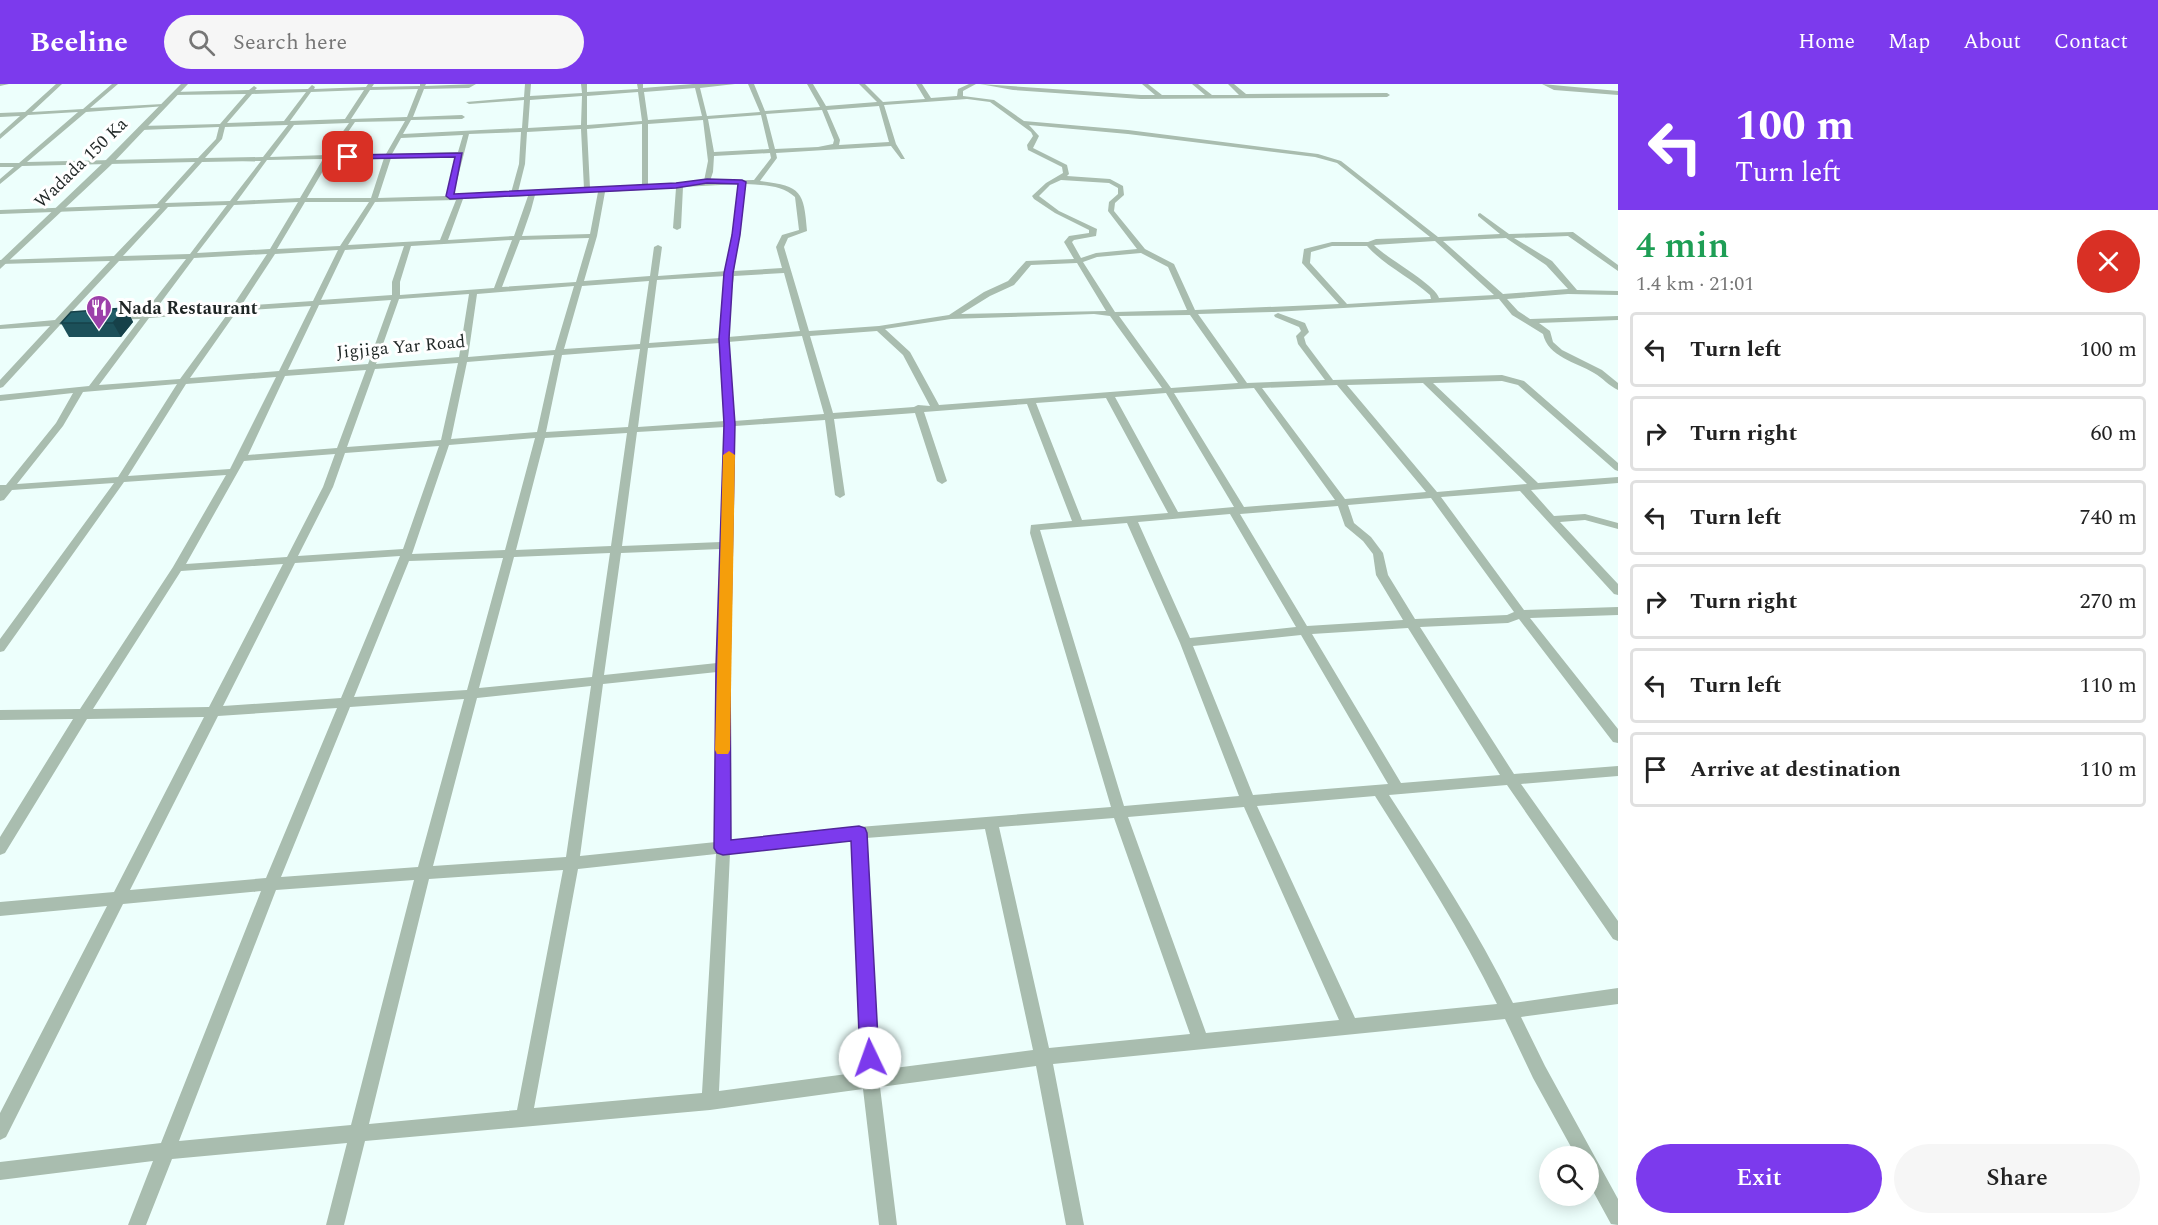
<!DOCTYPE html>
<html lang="en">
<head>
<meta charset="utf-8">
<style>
	body { margin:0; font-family:Spectral,serif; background:#f6f6f6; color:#222; height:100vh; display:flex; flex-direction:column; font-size:22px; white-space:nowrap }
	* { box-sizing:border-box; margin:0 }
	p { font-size:20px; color:#767676 }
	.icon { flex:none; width:33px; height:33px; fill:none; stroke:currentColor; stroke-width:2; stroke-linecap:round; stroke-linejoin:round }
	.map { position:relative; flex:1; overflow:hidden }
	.side { display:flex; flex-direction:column; background:#fff; width:540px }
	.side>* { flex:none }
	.top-card { background:#7c3aed; color:#fff; overflow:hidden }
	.tools { position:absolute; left:1539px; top:1062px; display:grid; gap:12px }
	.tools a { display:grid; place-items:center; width:60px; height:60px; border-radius:50%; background:#fff; box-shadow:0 3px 15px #0003; font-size:30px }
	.pin { position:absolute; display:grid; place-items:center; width:51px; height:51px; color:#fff; margin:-26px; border-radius:12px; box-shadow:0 3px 9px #0006 }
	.me { position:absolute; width:66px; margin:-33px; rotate:357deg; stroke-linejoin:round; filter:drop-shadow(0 0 4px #0008) }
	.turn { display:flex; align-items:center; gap:21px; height:126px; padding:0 18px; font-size:27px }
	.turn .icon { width:78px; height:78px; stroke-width:2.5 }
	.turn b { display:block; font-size:42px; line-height:51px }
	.round { display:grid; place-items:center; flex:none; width:63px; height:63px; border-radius:32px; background:#f6f6f6 }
	.summary { display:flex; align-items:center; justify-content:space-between; height:102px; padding:0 18px }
	h1 { font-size:36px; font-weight:600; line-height:45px; color:#1e9e55 }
	.button { display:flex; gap:12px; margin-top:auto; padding:12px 18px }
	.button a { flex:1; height:69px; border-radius:36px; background:#7c3aed; color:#fff; font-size:24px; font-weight:600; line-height:69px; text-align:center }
	.button a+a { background:#f6f6f6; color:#222 }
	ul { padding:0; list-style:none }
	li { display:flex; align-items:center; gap:18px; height:75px; margin:0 12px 9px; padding:0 6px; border:3px solid #e0e0e0; border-radius:6px }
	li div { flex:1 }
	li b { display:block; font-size:22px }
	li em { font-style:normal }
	header { display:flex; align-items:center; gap:36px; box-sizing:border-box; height:84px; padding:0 30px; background:#7c3aed; color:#fff }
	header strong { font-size:28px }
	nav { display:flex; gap:33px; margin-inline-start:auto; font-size:21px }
	.search { width:420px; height:54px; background:#f6f6f6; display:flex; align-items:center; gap:15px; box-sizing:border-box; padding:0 21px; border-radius:33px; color:#767676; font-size:22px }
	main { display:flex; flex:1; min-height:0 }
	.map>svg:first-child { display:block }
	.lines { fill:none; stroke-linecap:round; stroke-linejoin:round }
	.minor { fill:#a9bdaf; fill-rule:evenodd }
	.tertiary { fill:#a9bdaf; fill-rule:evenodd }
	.wall { fill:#1c5059 }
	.shaded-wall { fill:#164149 }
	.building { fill:#205d68; stroke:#164149; stroke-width:1.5 }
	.route { fill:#7c3aed; stroke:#51269a; stroke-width:1.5 }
	.slow { fill:#f59e0b }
	.labels { text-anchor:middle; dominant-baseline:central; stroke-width:6; stroke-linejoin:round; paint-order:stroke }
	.far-street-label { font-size:18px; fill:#1f2625; stroke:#fff }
	.far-poi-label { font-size:18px; font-weight:bold; fill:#1f2625; stroke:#fff; text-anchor:start }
</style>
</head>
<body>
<header>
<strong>Beeline</strong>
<div class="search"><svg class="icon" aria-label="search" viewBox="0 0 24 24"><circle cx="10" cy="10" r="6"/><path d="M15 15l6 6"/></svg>Search here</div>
<nav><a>Home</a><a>Map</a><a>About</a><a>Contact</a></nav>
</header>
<main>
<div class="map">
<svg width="1618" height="1141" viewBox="0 0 1618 1141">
	<rect width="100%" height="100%" fill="#edfffc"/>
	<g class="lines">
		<!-- minor -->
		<g class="minor">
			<polygon points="0,0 9,0 0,2"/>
			<path d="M56 0H62L32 28 83 25 112 0H118L90 24 163 20 166 22 86 28 27 78 198 74 216 55 219 43 141 46 138 44 141 42 220 40 246 10 172 11 174 8 249 6 254 2 257 4 255 6 308 5 312 1 315 3 314 5 366 3 368 0H374L372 3 420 2V0H426L425 2 476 0 469 4 424 5 413 33 462 31 465 33 462 35 411 36 403 50 522 44 524 16 469 20 466 18 524 13 525 0H531L530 12 582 9 581 0H587V8L638 5 637 0H643V4L693 0H735L700 4 707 32 760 28 748 0H754L765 27 820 23 807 0H813L826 22 877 18 859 0H865L883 18 925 15 916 0H922L931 14 957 12 958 5 969 0H976L963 7V12L994 16 1024 37 1128 46 1318 70 1341 77 1438 153 1500 150 1478 132V130L1480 129 1509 150 1573 148 1618 181V187L1568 152 1514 154 1552 177 1577 206 1618 207V211L1568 210 1507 215 1518 227 1530 235 1618 232V236L1539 239 1550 247 1553 258 1562 266 1602 286 1618 299V306C1609 302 1603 294 1594 289 1576 278 1548 273 1543 250L1512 231 1499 215 1274 228 1198 230 1247 299 1325 296 1298 260 1296 252 1301 247 1299 243 1275 233 1274 231 1278 229 1305 239 1309 248 1304 253 1306 260 1333 296 1502 291 1524 297 1618 379V387L1615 386 1518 301 1502 297 1433 299 1538 399 1618 393V399L1531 406 1554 432 1585 430 1618 439V445L1585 436 1560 438 1618 500V511L1614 510 1520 407 1441 413 1524 526 1618 523V531L1530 534 1618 645V659L1613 658 1519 535 1508 539 1420 543 1514 690 1618 682V692L1521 700 1618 837V857L1613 855 1507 701 1389 711C1433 779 1477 846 1513 919L1618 904V920L1521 933 1545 982 1618 1115V1141L1611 1140 1588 1098V1072H1576L1533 994 1505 935 1053 980 1084 1141H1066L1036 982 880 1003 897 1141H879L863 1005 710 1026 365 1057 344 1141H326L347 1059 172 1075 146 1141H128L153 1077 0 1096V1078L161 1059 261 807 123 820 6 1053 0 1056V1029L107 822 0 832V818L114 808 204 633 87 635 5 769 0 771V753L73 635 0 636V626L80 625 173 483 226 391 124 398 4 567 0 568V555L114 399 12 406 4 416 0 417V401H6L56 339 73 309 0 317V311L89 302 140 235 115 236H112V232L144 229 186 175 119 177 65 235H77L81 237 80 239 60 241 3 303 0 304V296L50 242 0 245V241L55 236 110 177 0 180V176L114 172 160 124 0 130V126L157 120 195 78 22 82 0 100V95L14 83H0V79H19L78 28 28 31 0 55V50L20 32 0 33V29L25 28ZM695 4 702 32 648 36 644 8ZM418 5 407 33 351 35 370 6ZM364 6 345 35 290 37 311 8ZM306 8 284 37 227 39 252 10ZM638 8 642 37 587 41V12ZM582 12 581 41 528 44 530 16ZM967 15 990 18 1031 48 1033 52 1027 61 1028 66 1062 83 1063 89 1046 99 1032 112 1034 115 1055 129 1089 146V149L1069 152 1064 158 1074 175 1026 177 1008 197 984 208 949 231 879 242 809 247 784 163 788 154 807 147C804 107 801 102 760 97L777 74 776 69 891 62 901 75H905L896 60 884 21ZM879 22 889 58 839 61 840 56 827 26ZM822 26 834 56 833 60 818 63 775 65 766 30ZM761 31 769 65 714 68 708 35ZM703 36 708 77 704 97 648 101V40ZM405 37 386 70 332 71 355 38ZM349 39 326 71 270 73 294 41ZM642 40V102L590 104 587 45ZM288 41 263 73 205 74 222 55 225 43ZM1029 41 1128 50 1315 73 1337 79 1430 153 1376 155 1368 158H1332L1304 165 1302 179 1339 220 1195 226 1174 180 1145 165 1114 127 1115 119 1124 111 1123 102 1110 95 1067 92 1069 90 1067 81 1033 64 1039 52ZM581 45 584 105 532 106 518 108 525 80 527 48ZM521 48 519 80 511 109 453 112 469 50ZM463 51 458 68 392 70 401 54ZM770 69 771 74 754 96 710 97 713 88 714 72ZM457 72 447 112 378 114 391 74ZM384 74 371 114H307L330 75ZM323 75 300 114 237 117 267 76ZM261 77 230 117 165 119 202 78ZM1061 96 1109 99 1118 104V110L1109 118 1108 127 1137 165 1096 169 1081 174 1072 158 1074 156 1096 152 1097 145 1059 127 1039 112 1050 101ZM739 100 727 187 658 192 662 163 658 161 654 163 650 192 584 197 597 152 605 108 676 104 673 144 677 146 681 144 683 103ZM746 100C763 101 782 101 795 113L799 146 782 151 776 163 782 184 734 187ZM598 108 590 150 522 152 531 126 535 111ZM528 112 514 152 448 156 463 115ZM456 116 440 156 348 161 375 118ZM298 118 270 165 197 169 234 121ZM305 118H369L340 162 277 165ZM227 121 190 170 123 172 168 123ZM589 154 576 198 502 203 520 156ZM1506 154 1546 181 1568 205 1503 210 1443 157ZM512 156 494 204 400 211V198L411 162ZM1435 157 1494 211 1439 214C1436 201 1386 174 1374 161ZM404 162 392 198V211L321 216 345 166ZM1332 162H1367C1385 182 1410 193 1430 211L1431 215 1347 220 1310 179 1311 168ZM338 166 313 217 241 222 275 170ZM1141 169 1168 183 1187 226 1115 228 1083 178 1097 173ZM267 170 232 223 153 229 194 174ZM1077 179 1106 227 961 230 990 212 1014 201 1031 181ZM784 189 800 247 728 253 729 226 734 192ZM726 192 721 226 720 254 649 259 657 196ZM649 197 640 260 564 265 582 202ZM574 202 555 266 468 273 477 210ZM469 210 459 273 376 280 399 215ZM391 216 368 280 288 286 319 221ZM311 222 279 287 190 294 237 227ZM229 228 180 295 99 301 149 234ZM1094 230 1110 232 1162 304 939 321 910 268 885 245 951 235ZM1190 231 1238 299 1171 304 1119 232ZM877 247 903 271 930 322 918 321 914 323 833 329 810 252ZM802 252 824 330 734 337 728 258ZM720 259 725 337 638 343 648 264ZM640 265 628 343 546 348 562 271ZM554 271 537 348 451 355 467 278ZM458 279 441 356 347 363 375 285ZM366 286 337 364 248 371 285 292ZM276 293 230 385 128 392 186 300ZM1423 299 1527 400 1437 408 1347 301ZM177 300 118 393 17 400 63 342 83 308ZM1337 301 1426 408 1345 415 1262 304ZM1254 304 1335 416 1244 423 1174 309ZM1166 309 1234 423 1178 428 1115 313ZM1106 314 1168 429 1082 436 1036 319ZM1027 320 1072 437 1031 441 1030 449 1111 723 859 743 730 756 729 583 735 342 825 336 835 411 840 414 845 411 834 335 915 329 937 397 942 400 947 397 924 328ZM725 343 721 458 622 462 637 348ZM627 349 611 462 516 466 545 354ZM535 354 505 466 412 470 449 361ZM439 362 403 465 298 472 333 403 345 369ZM335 370 323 403 287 473 186 480 244 377ZM1431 414 1514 528 1507 531 1415 535 1388 491 1383 469 1371 453 1354 439 1348 421ZM1338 422 1345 442 1363 457 1373 470 1376 491 1403 536 1307 542 1240 430ZM1230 430 1296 543 1190 554 1138 438ZM1127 439 1180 559 1239 712 1124 722 1040 446ZM721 465 717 579 604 591 621 469ZM610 469 592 593 479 604 514 473ZM400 472 341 614 223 622 295 479ZM503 474 467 606 354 613 409 477ZM283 480 209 623 93 625 181 487ZM1408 544 1500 691 1401 699 1312 550ZM1301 551 1388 700 1253 711 1193 562ZM717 588 716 758 580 772 603 600ZM591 602 566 773 433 782 477 614ZM464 615 418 783 281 793 350 623ZM337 624 266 794 130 806 218 632ZM1375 712C1418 780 1462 848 1497 920L1355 934 1257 722ZM1244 723 1339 936 1206 949 1128 733ZM1114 734 1190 950 1049 964 999 743ZM985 745 1033 966 879 986 866 754ZM852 756 862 988 719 1007 730 769ZM716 770 702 1009 534 1024 578 785ZM563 786 517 1026 369 1040 429 795ZM414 796 351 1041 179 1057 276 806Z"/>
			<polygon points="980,0 1141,11 1155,11 1142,0 1148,0 1162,11 1205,11 1192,0 1198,0 1212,11 1239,11 1228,0 1234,0 1246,10 1387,9 1390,11 1387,13 1141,15 1013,6"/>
			<polygon points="1542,0 1618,7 1618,11 1554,6"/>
		</g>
		<!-- tertiary -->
		<polygon class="tertiary" points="181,0 188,0 111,81 0,185 0,177 105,77"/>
	</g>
	<!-- wall -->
	<polygon class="wall" points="126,224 133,238 121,253 69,253 61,239"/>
	<!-- shaded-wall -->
	<polygon class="shaded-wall" points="126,224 133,238 121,253 113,239"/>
	<!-- building -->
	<polygon class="building" points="126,224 113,239 61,239 71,228"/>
	<!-- route -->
	<polygon class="route" points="462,69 454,110 676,99 707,95 742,96 746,98 740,151 733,189 729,255 735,340 730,583 731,756 859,742 865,744 867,749 879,974 876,981 870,984 863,981 860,974 851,757 723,771 717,769 714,764 716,583 724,340 719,255 724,189 732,151 738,100 707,99 676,104 450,115 446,112 455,73 348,75 344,73 348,71"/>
	<!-- slow -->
	<polygon class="slow" points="729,367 735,371 730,666 728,670 717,670 715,666 723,371"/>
	<!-- icons -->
	<defs>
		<symbol id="restaurant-pin" viewBox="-11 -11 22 30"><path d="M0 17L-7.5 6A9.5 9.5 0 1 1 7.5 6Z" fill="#9c40aa" stroke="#fff"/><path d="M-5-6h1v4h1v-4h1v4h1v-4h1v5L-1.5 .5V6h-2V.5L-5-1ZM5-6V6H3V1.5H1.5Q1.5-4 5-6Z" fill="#fff"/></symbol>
	</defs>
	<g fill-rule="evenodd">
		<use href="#restaurant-pin" x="84" y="209" width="30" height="40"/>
	</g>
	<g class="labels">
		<!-- far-street labels -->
		<g class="far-street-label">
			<text transform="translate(81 79) rotate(-44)">Wadada 150 Ka</text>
			<text transform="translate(401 263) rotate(-5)">Jigjiga Yar Road</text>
		</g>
		<!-- far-poi labels -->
		<g class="far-poi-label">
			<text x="118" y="224">Nada Restaurant</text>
		</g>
	</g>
</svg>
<div class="tools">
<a><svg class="icon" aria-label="search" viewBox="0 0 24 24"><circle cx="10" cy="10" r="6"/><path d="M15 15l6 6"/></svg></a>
</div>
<div class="pin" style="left:348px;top:73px;background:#d93025"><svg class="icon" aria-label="arrive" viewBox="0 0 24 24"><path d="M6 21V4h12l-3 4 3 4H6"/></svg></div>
<svg class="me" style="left:870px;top:974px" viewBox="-20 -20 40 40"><circle r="19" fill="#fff"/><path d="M0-13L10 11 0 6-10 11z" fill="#7c3aed"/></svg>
</div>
<section class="side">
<div class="top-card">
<div class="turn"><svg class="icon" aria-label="left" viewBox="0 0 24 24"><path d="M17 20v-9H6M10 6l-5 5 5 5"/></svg><div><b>100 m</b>Turn left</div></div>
</div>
<div class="summary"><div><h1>4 min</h1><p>1.4 km · 21:01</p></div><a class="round" style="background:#d93025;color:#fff"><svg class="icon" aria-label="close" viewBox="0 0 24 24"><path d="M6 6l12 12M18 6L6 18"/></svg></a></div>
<ul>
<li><svg class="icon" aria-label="left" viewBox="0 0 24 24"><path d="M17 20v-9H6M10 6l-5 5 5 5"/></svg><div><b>Turn left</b></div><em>100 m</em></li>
<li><svg class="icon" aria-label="right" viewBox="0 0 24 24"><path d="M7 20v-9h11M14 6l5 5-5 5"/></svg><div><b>Turn right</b></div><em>60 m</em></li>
<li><svg class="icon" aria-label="left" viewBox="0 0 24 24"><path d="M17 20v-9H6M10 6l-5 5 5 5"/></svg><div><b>Turn left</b></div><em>740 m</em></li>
<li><svg class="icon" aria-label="right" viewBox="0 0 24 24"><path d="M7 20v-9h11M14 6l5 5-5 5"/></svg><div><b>Turn right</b></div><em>270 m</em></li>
<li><svg class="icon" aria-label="left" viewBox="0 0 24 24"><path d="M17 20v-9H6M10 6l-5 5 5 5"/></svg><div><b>Turn left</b></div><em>110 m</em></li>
<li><svg class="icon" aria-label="arrive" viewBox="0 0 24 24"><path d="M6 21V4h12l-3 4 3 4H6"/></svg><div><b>Arrive at destination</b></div><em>110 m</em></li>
</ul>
<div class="button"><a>Exit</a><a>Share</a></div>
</section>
</main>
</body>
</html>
